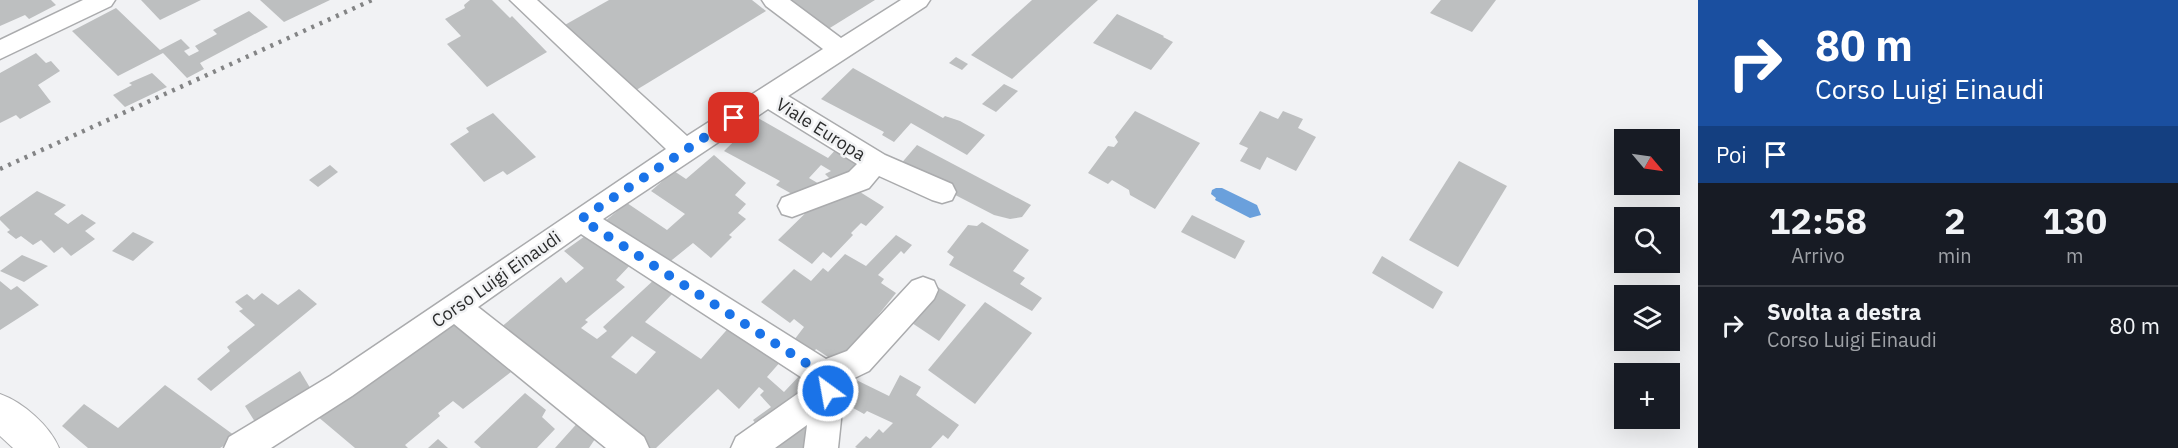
<!DOCTYPE html>
<html lang="it">
<head>
<meta charset="utf-8">
<style>
	body { margin:0; font-family:"IBM Plex Sans",sans-serif; background:#242831; color:#f1f3f6; height:100vh; display:flex; flex-direction:column; font-size:22px; white-space:nowrap }
	* { box-sizing:border-box; margin:0 }
	p { font-size:20px; color:#9ea1a6 }
	.icon { flex:none; width:33px; height:33px; fill:none; stroke:currentColor; stroke-width:2; stroke-linecap:round; stroke-linejoin:round }
	.map { position:relative; flex:1; overflow:hidden }
	.panel { display:flex; flex-direction:column; background:#171b24; width:480px }
	.panel>* { flex:none }
	.hud { background:#1a4fa0; color:#fff; overflow:hidden }
	.needle { width:39px; rotate:119deg }
	.tools { position:absolute; left:1614px; top:129px; display:grid; gap:12px }
	.tools a { display:grid; place-items:center; width:66px; height:66px; border-radius:0px; background:#171b24; box-shadow:0 6px 24px #0002; font-size:30px }
	.pin { position:absolute; display:grid; place-items:center; width:51px; height:51px; color:#fff; margin:-26px; border-radius:12px; box-shadow:0 3px 9px #0006 }
	.me { position:absolute; width:66px; margin:-33px; rotate:328deg; stroke-linejoin:round; filter:drop-shadow(0 0 4px #0008) }
	.turn { display:flex; align-items:center; gap:21px; height:126px; padding:0 18px; font-size:27px }
	.turn .icon { width:78px; height:78px; stroke-width:2.5 }
	.turn b { display:block; font-size:42px; line-height:51px }
	.then { display:flex; align-items:center; height:57px; padding:0 18px; background:#0003; gap:12px; font-size:22px }
	.eta { display:flex; justify-content:space-evenly; align-items:center; height:102px; text-align:center }
	.eta b { font-size:36px; font-weight:700; line-height:42px }
	ul { padding:0; list-style:none }
	li { display:flex; align-items:center; gap:18px; height:78px; padding:0 18px; border-top:2px solid #363941 }
	li div { flex:1 }
	li b { display:block; font-size:22px }
	li em { font-style:normal }
	main { display:flex; flex:1; min-height:0 }
	.map>svg:first-child { display:block }
	.water { fill:#6aa0dc }
	.building { fill:#bdbfc0; fill-rule:evenodd }
	.lines { fill:none; stroke-linecap:round; stroke-linejoin:round }
	.minor-casing { stroke:#aaabad; stroke-width:3 }
	.major-casing { stroke:#aaabad; stroke-width:2 }
	.minor { fill:#fff; fill-rule:evenodd }
	.major { fill:#fff; fill-rule:evenodd }
	.rail { stroke:#838485; stroke-width:4.5; stroke-dasharray:3 6; stroke-linecap:butt }
	.route { stroke:#1a73e8; stroke-width:10; stroke-dasharray:0 18 }
	.labels { text-anchor:middle; dominant-baseline:central; stroke-width:5; stroke-linejoin:round; paint-order:stroke }
	.street-label { font-size:18px; fill:#2a2b2b; stroke:#f1f2f4 }
</style>
</head>
<body>
<main>
<div class="map">
<svg width="1698" height="448" viewBox="0 0 1698 448">
	<rect width="100%" height="100%" fill="#f1f2f4"/>
	<!-- water -->
	<polygon class="water" points="1216,188 1222,188 1257,205 1261,215 1250,218 1215,200 1216,198 1211,194 1212,190"/>
	<!-- building -->
	<g class="building">
		<polygon points="0,0 51,0 56,5 29,19 25,15 0,26"/>
		<polygon points="141,0 201,0 160,20"/>
		<polygon points="260,0 330,0 284,22"/>
		<polygon points="470,0 492,0 510,18 512,16 547,52 487,87 447,44 461,36 445,19 465,8 464,5"/>
		<polygon points="609,0 752,0 766,11 633,92 563,26"/>
		<polygon points="784,0 875,0 825,31"/>
		<polygon points="1032,0 1098,0 1012,79 971,55"/>
		<polygon points="1441,0 1496,0 1472,32 1430,13"/>
		<polygon points="116,8 160,50 181,39 190,48 184,51 189,56 199,51 195,46 217,34 213,30 249,11 268,27 200,63 204,69 187,78 163,53 118,76 72,31"/>
		<polygon points="1117,14 1164,36 1163,37 1173,42 1151,70 1093,43"/>
		<polygon points="36,53 46,63 51,61 60,71 38,85 51,102 20,119 16,115 0,123 0,73"/>
		<polygon points="956,57 968,64 962,70 949,63"/>
		<polygon points="853,68 943,118 945,116 960,121 985,135 967,155 911,123 894,142 882,135 884,132 821,99"/>
		<polygon points="152,73 167,87 125,107 113,95 132,85 129,83"/>
		<polygon points="1004,84 1018,91 996,112 982,104"/>
		<polygon points="1135,111 1200,143 1155,209 1130,195 1129,190 1112,180 1108,184 1088,173 1108,146 1114,147 1118,142 1115,137"/>
		<polygon points="1260,111 1278,119 1283,111 1303,119 1298,128 1316,137 1296,171 1267,157 1260,170 1240,161 1248,148 1239,144"/>
		<polygon points="493,113 536,157 507,175 503,171 484,182 450,144 469,132 466,128"/>
		<polygon points="758,118 828,158 837,148 855,158 858,165 843,177 833,182 825,174 831,171 821,165 809,178 821,185 792,194 776,185 780,181 724,151"/>
		<polygon points="917,145 1031,205 1022,217 1010,219 994,215 899,166"/>
		<polygon points="714,155 746,183 735,195 746,204 738,213 746,219 729,235 732,237 711,258 693,243 662,268 599,226 627,203 667,230 685,214 651,191 674,171 686,179"/>
		<polygon points="1459,161 1507,186 1458,267 1409,240"/>
		<polygon points="330,165 338,172 318,187 309,180"/>
		<polygon points="852,187 884,207 866,226 861,223 851,233 853,235 831,258 823,252 812,264 778,240 823,196"/>
		<polygon points="37,191 66,205 54,214 68,224 82,214 96,223 85,231 95,239 71,256 62,247 54,253 41,240 33,245 21,236 16,239 7,232 10,230 0,220 0,217"/>
		<polygon points="1192,215 1245,241 1235,259 1181,232"/>
		<polygon points="982,222 1029,250 1013,271 1025,278 1020,284 1042,298 1032,311 949,265 954,257 947,252 968,225 977,226"/>
		<polygon points="133,232 154,242 133,261 112,251"/>
		<path d="M588 234 633 262 616 280 625 287 585 320 588 322 581 328 597 339 607 331 603 327 656 278 674 292 645 322 701 359 732 324 782 360 767 377 784 392 802 373 812 383 759 428 753 420 771 407 760 395 764 391 759 387 739 409 718 389 656 448H643L494 333 561 277 566 283 584 268 564 251ZM632 336 656 352 636 374 611 357Z"/>
		<polygon points="896,235 912,245 904,254 901,251 878,275 884,279 881,283 896,293 843,359 828,357 816,349 810,358 791,344 804,327 794,319 790,323 761,302 794,269 811,281 823,268 828,272 845,254 866,266"/>
		<polygon points="22,255 48,266 24,282 0,271"/>
		<polygon points="1382,256 1443,292 1433,309 1372,273"/>
		<polygon points="0,281 11,290 17,286 39,305 0,330"/>
		<polygon points="930,282 966,305 939,341 903,317"/>
		<polygon points="299,289 317,304 211,391 197,379 230,351 227,347 255,325 239,311 243,309 235,302 247,294 254,300 262,293 278,305"/>
		<polygon points="985,302 1032,333 975,404 928,370"/>
		<polygon points="461,320 486,349 511,372 463,409 453,401 438,413 440,416 405,445 408,448 355,448 317,416"/>
		<polygon points="300,371 312,391 257,425 245,406"/>
		<polygon points="842,373 889,396 900,375 921,387 916,395 959,425 948,439 943,435 931,448 857,448 855,447 866,436 870,439 879,429 883,433 893,423 867,411 864,414 846,404 844,407 836,402"/>
		<polygon points="165,385 238,438 220,448 88,448 62,426 84,404 118,428"/>
		<polygon points="525,393 546,410 542,417 555,429 537,448 481,448 474,442"/>
		<polygon points="805,418 817,448 759,448"/>
		<polygon points="581,419 599,433 589,448 555,448"/>
		<polygon points="438,439 448,448 428,448"/>
	</g>
	<g class="lines">
		<defs>
			<g id="minor">
				<polygon points="83,0 115,0 111,6 0,59 0,40"/>
				<polygon points="510,0 537,0 687,136 823,49 766,6 762,0 790,0 841,38 901,0 930,0 926,6 788,96 885,155 952,184 956,192 952,200 942,203 932,200 879,176 869,188 792,217 782,214 778,206 782,198 849,172 857,164 768,109 603,219 826,359 847,351 912,281 923,277 934,281 938,290 934,299 869,371 842,384 844,391 838,448 804,448 807,425 775,448 731,448 736,437 810,385 810,383 581,234 478,307 644,437 649,448 606,448 454,324 352,396 271,448 224,448 229,437 330,376 666,149"/>
			</g>
			<path id="major" d="M0 394C23 402 50 426 59 448H13L0 436Z"/>
		</defs>
		<!-- minor casing -->
		<use href="#minor" class="minor-casing"/>
		<!-- major casing -->
		<use href="#major" class="major-casing"/>
		<!-- minor -->
		<use href="#minor" class="minor"/>
		<!-- major -->
		<use href="#major" class="major"/>
		<!-- rail -->
		<polyline class="rail" points="0,169 372,0"/>
	</g>
	<g class="lines">
		<!-- route -->
		<polyline class="route" points="734,118 581,219 823,374 828,391"/>
	</g>
	<g class="labels">
		<!-- street labels -->
		<g class="street-label">
			<text transform="translate(821 129) rotate(32)">Viale Europa</text>
			<text transform="translate(496 279) rotate(-35)">Corso Luigi Einaudi</text>
		</g>
	</g>
</svg>
<div class="tools">
<a><svg class="needle" viewBox="-14 -14 28 28"><path d="M0-13l5 13h-10z" fill="#e53935"/><path d="M0 13l5-13h-10z" fill="#9ea1a6"/></svg></a>
<a><svg class="icon" aria-label="search" viewBox="0 0 24 24"><circle cx="10" cy="10" r="6"/><path d="M15 15l6 6"/></svg></a>
<a><svg class="icon" aria-label="layers" viewBox="0 0 24 24"><path d="M12 4l9 5-9 5-9-5zM3 14l9 5 9-5"/></svg></a>
<a>+</a>
</div>
<div class="pin" style="left:734px;top:118px;background:#d93025"><svg class="icon" aria-label="arrive" viewBox="0 0 24 24"><path d="M6 21V4h12l-3 4 3 4H6"/></svg></div>
<svg class="me" style="left:828px;top:391px" viewBox="-20 -20 40 40"><circle r="17" fill="#1a73e8" stroke="#fff" stroke-width="3"/><path d="M0-11L8 9 0 5-8 9z" fill="#fff"/></svg>
</div>
<section class="panel">
<div class="hud">
<div class="turn"><svg class="icon" aria-label="right" viewBox="0 0 24 24"><path d="M7 20v-9h11M14 6l5 5-5 5"/></svg><div><b>80 m</b>Corso Luigi Einaudi</div></div>
<div class="then">Poi<svg class="icon" aria-label="arrive" viewBox="0 0 24 24"><path d="M6 21V4h12l-3 4 3 4H6"/></svg></div>
</div>
<div class="eta">
<div><b>12:58</b><p>Arrivo</p></div>
<div><b>2</b><p>min</p></div>
<div><b>130</b><p>m</p></div>
</div>
<ul>
<li><svg class="icon" aria-label="right" viewBox="0 0 24 24"><path d="M7 20v-9h11M14 6l5 5-5 5"/></svg><div><b>Svolta a destra</b><p>Corso Luigi Einaudi</p></div><em>80 m</em></li>
</ul>
</section>
</main>
</body>
</html>
